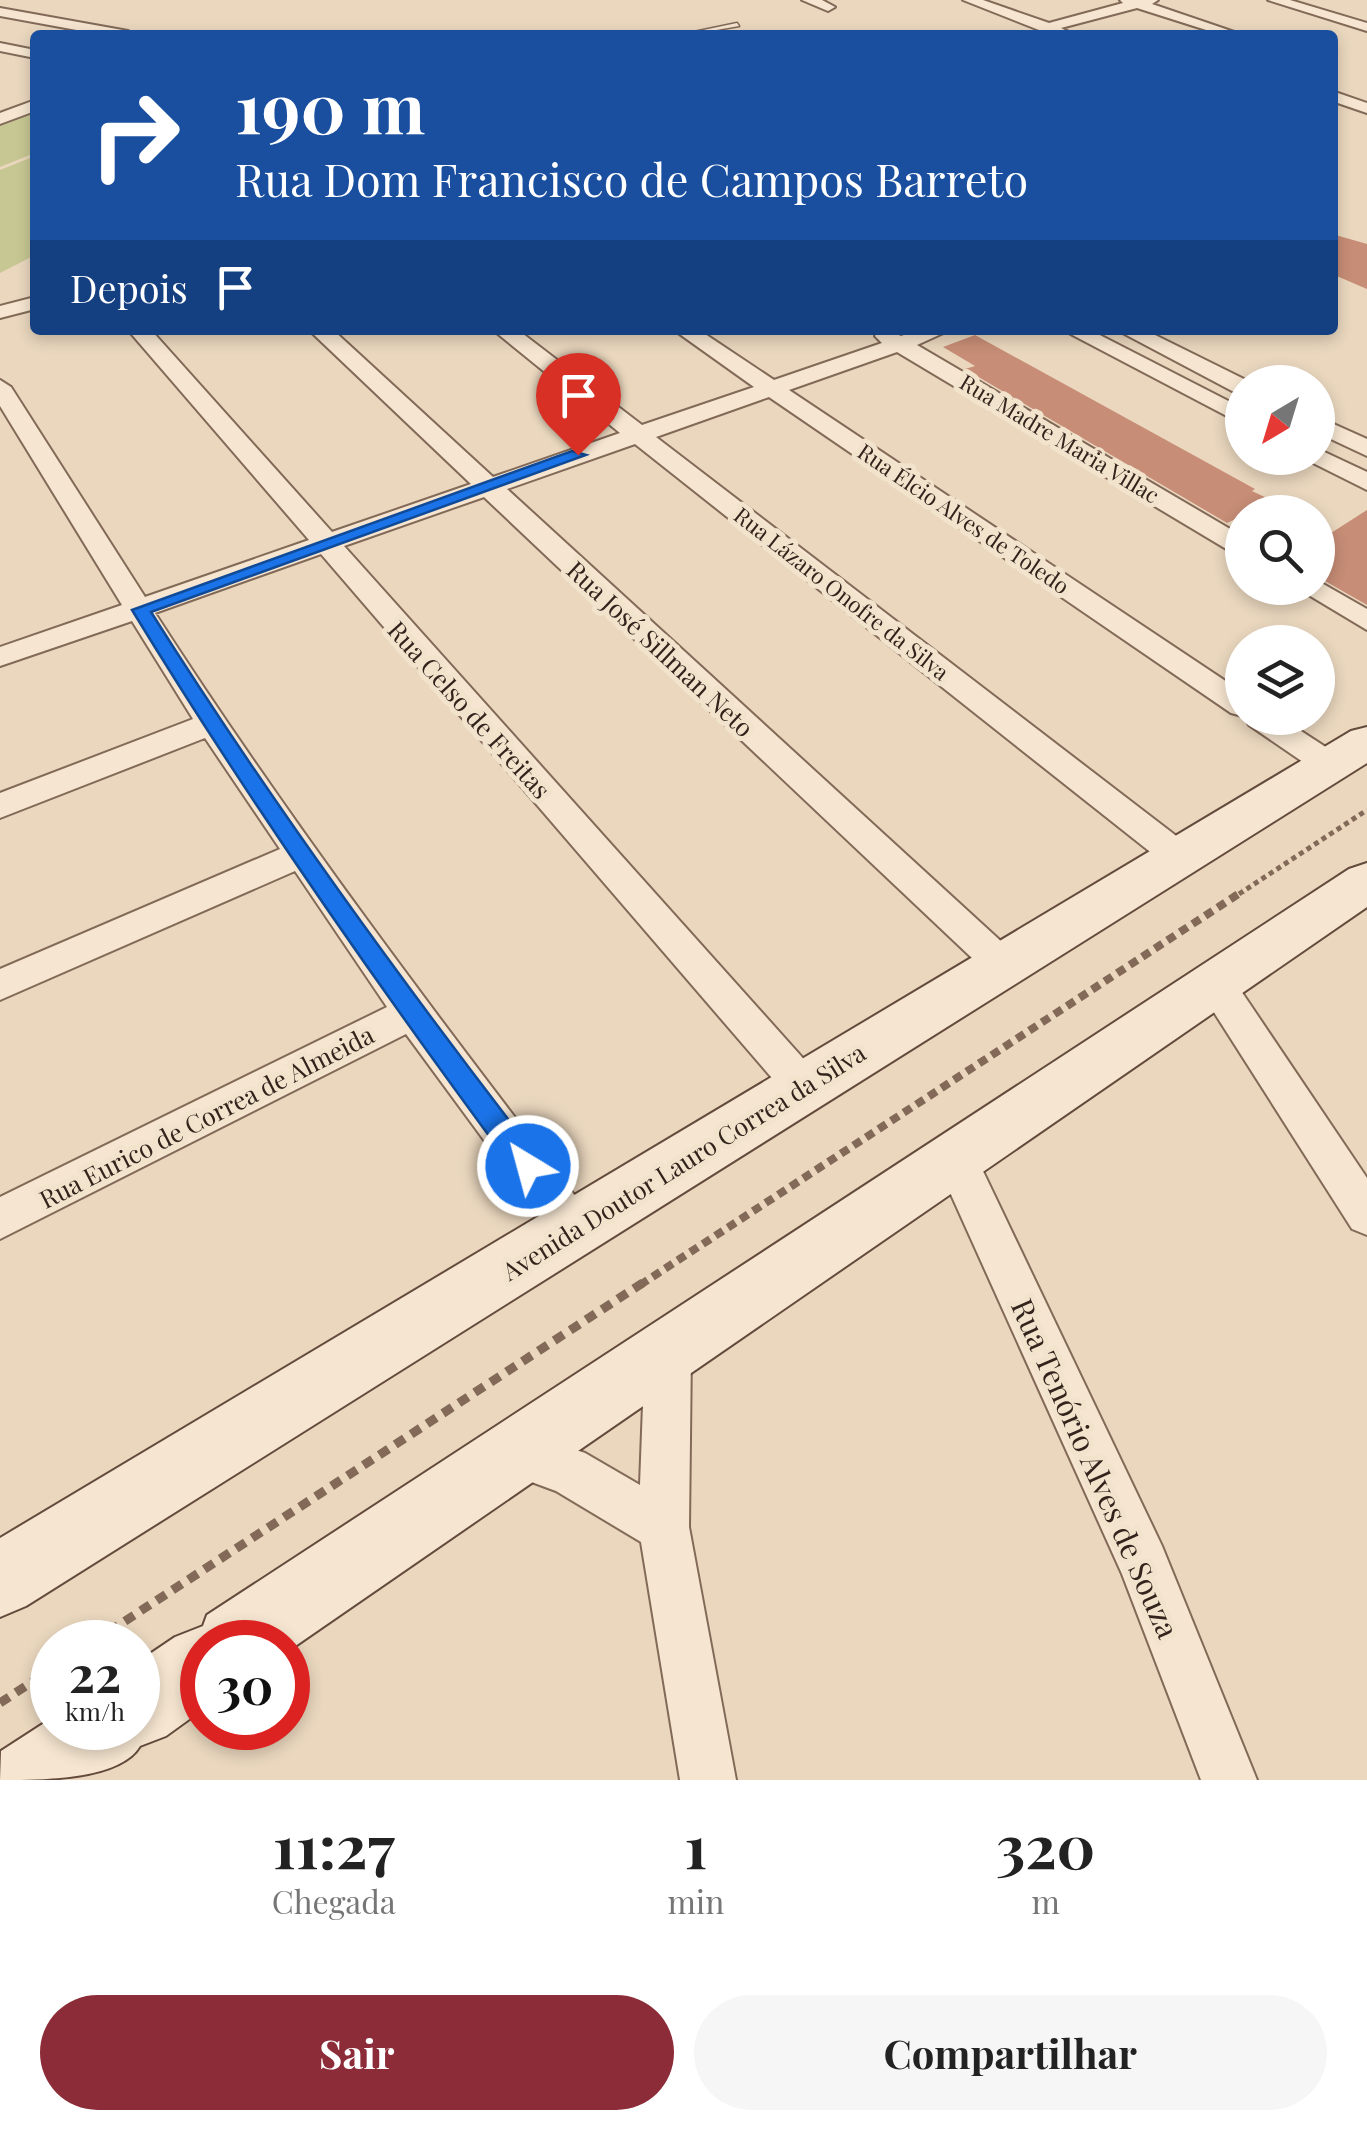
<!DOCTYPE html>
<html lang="pt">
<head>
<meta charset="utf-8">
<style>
	body { margin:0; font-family:"Playfair Display",serif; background:#f6f6f6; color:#222; height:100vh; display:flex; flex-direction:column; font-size:38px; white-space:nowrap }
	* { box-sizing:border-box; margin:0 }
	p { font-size:32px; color:#767676 }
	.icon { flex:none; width:55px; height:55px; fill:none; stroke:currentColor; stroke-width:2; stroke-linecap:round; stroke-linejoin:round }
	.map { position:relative; height:1780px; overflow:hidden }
	.side { display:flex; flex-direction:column; background:#fff; flex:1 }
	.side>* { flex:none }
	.top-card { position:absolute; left:30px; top:30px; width:1308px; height:305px; border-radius:10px; box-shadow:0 5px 15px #0003; background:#1a4fa0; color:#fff; overflow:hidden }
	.needle { width:65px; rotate:218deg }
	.controls { position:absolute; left:1225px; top:365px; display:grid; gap:20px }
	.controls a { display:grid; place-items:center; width:110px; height:110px; border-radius:50%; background:#fff; box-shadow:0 5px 15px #0003; font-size:50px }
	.speed { position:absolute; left:30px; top:1620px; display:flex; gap:20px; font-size:50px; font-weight:700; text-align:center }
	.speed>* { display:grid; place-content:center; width:130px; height:130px; border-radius:50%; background:#fff; box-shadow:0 5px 15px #0003; line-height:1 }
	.speed small { font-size:25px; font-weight:400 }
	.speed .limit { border:15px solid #d22; background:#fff; color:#111 }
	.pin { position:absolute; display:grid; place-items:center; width:85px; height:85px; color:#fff; margin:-102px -42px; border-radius:50% 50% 50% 0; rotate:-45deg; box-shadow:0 0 10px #0007 }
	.pin .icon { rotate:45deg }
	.me { position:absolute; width:110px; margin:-55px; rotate:323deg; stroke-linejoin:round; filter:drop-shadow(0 0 8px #0008) }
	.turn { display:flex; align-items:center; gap:35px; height:210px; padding:0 40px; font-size:45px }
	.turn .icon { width:130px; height:130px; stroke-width:2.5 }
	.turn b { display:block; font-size:70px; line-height:85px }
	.then { display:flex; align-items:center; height:95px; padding:0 40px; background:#0003; gap:20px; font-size:38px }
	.eta { display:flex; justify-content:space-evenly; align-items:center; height:170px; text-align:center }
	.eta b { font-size:60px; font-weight:700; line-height:70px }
	.cta { display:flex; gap:20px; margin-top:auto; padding:20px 40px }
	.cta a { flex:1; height:115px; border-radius:60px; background:#8d2c39; color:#fff; font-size:40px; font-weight:700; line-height:115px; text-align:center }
	.cta a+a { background:#f6f6f6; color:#222 }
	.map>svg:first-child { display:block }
	.green { fill:#c7c793 }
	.building { fill:#c78d76 }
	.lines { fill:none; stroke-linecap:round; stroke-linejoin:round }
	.lane-casing { stroke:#826958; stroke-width:3 }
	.street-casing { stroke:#826958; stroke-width:4 }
	.secondary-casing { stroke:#634a3c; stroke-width:4 }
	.path-far2 { stroke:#826958; stroke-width:5; stroke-dasharray:5 4; stroke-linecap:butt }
	.path-far1 { stroke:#826958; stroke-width:8; stroke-dasharray:9 6; stroke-linecap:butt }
	.path { stroke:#826958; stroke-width:9; stroke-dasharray:11 8; stroke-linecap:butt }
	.lane { fill:#f6e6d1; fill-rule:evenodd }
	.street { fill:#f6e6d1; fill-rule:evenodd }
	.secondary { fill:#f6e6d1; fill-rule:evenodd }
	.route { fill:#1a73e8; stroke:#114b97; stroke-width:2.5 }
	.labels { text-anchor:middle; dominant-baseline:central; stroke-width:10; stroke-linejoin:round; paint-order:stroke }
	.far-street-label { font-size:22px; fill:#32241c; stroke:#f2e3cd }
	.street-label { font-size:25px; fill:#32241c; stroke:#f2e3cd }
	.near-street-label { font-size:30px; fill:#32241c; stroke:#f2e3cd }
</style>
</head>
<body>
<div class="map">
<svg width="1367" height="1780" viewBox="0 0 1367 1780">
	<rect width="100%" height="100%" fill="#ead7be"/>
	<!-- green -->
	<g class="green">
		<polygon points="35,110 35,153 0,167 0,124"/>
		<polygon points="35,156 35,255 0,273 0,170"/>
	</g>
	<!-- building -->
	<g class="building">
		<polygon points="1332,234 1367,244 1367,289 1332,274"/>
		<polygon points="975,335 1255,489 1252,491 1273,501 1227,523 965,369 975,366 943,347"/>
		<polygon points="1367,510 1367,605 1318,577 1318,525 1331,533"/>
	</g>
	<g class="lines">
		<defs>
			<polygon id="lane" points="737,23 739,26 688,35 689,33"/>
			<g id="street">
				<polygon points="802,0 822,0 835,7 828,11"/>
				<polygon points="963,0 983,0 1049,23 1123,3 1120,0 1158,0 1152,4 1243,35 1222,35 1137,8 1061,28 1075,35 1034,35 1039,30"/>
				<polygon points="1268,0 1290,0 1367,23 1367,31"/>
				<polygon points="0,8 128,31 135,35 104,35 0,16"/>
				<polygon points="0,43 35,50 35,58 0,51"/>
				<polygon points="1332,91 1367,103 1367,113 1332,101"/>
				<polygon points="35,100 35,111 0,124 0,113"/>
				<polygon points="35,297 35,309 0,318 0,306"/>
				<path d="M128 330H151L332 532 471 484 309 330H333L493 477 620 433 493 330H518L642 425 754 387 674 330H699L774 380 882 343 875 336 878 331 888 330 901 336 918 330H950L917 345 1242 536V555L1233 553 897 352 789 390 1242 692V716L1231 713 769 397 656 437 1192 848 1197 857 1192 866 1180 870 1168 866 635 444 507 489 1016 955 1021 965 1016 975 1003 980 990 975 484 497 344 546 818 1075 824 1087 818 1099 804 1104 790 1099 321 554 155 613C289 821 438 1018 589 1214L596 1228 589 1242 574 1248 559 1242 406 1034 0 1239V1197L387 1007 295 871 0 1000V969L280 849 205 738 0 818V793L193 719 132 621 0 666V647L122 605 0 406V380L11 387 145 597 309 540Z"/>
				<polygon points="1063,330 1090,330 1242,408 1242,424"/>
				<polygon points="1117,330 1145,330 1250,382 1242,382 1242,394 1234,392"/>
				<polygon points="1318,417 1367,439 1367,456 1318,433"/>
				<polygon points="1318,449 1367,472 1367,490 1309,461 1307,458 1318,458"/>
				<polygon points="1318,581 1367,609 1367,630 1297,588 1318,588"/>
				<polygon points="1245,718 1281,718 1341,757 1346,765 1341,773 1330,776 1319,773 1249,725"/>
				<polygon points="1216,969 1229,973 1367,1178 1367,1235 1352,1229 1203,995 1197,984 1203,973"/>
				<polygon points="956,1140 971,1146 1162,1546 1257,1780 1201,1780 1122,1574 935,1159 941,1146"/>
				<polygon points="668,1328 684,1335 691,1351 689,1527 736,1780 680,1780 641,1542 556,1491 499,1470 492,1453 499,1436 516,1429 585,1453 640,1485 645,1351 652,1335"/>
			</g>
			<g id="secondary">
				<polygon points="1367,727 1367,763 26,1606 0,1617 0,1538 1351,731"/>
				<path d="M1367 863V907L288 1651V1642H202V1710L166 1736 140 1746C120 1780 42 1780 0 1780L1 1751 52 1718V1728H138V1662L175 1637 203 1626 207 1615 1349 869Z"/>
			</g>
		</defs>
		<!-- lane casing -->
		<use href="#lane" class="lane-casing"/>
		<!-- street casing -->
		<use href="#street" class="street-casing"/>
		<!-- secondary casing -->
		<use href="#secondary" class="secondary-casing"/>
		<!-- path-far2 -->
		<polyline class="path-far2" points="1239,894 1367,810"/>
		<!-- path-far1 -->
		<polyline class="path-far1" points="640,1285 1243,891"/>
		<!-- path -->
		<g class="path">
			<polyline points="93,1642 644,1282"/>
			<polyline points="0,1703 52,1669"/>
		</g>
		<!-- lane -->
		<use href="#lane" class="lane"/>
		<!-- street -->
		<use href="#street" class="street"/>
		<!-- secondary -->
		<use href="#secondary" class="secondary"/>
	</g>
	<!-- route -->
	<path class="route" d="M572 451 586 455 151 612C270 801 401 981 538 1158L542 1166 538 1175 528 1179 518 1175C382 992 251 805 132 610Z"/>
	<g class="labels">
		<!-- far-street labels -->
		<g class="far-street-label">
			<text transform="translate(1060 438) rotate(31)">Rua Madre Maria Villac</text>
			<text transform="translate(964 518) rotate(34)">Rua Élcio Alves de Toledo</text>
			<text transform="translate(842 593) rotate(38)">Rua Lázaro Onofre da Silva</text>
		</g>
		<!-- street labels -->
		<g class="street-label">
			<text transform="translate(661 648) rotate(43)">Rua José Sillman Neto</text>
			<text transform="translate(470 709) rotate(48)">Rua Celso de Freitas</text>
			<text transform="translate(206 1116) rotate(-27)">Rua Eurico de Correa de Almeida</text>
			<text transform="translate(683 1161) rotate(-32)">Avenida Doutor Lauro Correa da Silva</text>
		</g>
		<!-- near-street labels -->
		<g class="near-street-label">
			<text transform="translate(1096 1468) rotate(66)">Rua Tenório Alves de Souza</text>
		</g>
	</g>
</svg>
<div class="controls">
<a><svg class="needle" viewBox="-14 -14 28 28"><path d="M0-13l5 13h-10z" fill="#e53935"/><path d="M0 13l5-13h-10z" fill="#767676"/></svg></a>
<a><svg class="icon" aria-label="search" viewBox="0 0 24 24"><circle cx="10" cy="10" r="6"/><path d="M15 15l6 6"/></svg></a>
<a><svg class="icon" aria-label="layers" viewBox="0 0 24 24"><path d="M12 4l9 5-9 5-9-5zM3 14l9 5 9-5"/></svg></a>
</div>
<div class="speed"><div>22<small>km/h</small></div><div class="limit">30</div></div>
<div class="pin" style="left:578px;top:455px;background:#d93025"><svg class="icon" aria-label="arrive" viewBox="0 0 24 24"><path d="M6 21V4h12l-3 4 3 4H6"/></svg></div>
<svg class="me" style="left:528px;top:1166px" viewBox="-20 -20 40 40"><circle r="17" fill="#1a73e8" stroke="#fff" stroke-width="3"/><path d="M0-11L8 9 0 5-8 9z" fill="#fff"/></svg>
<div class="top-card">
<div class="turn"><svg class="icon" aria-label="right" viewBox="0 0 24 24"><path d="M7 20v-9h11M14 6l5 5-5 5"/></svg><div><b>190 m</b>Rua Dom Francisco de Campos Barreto</div></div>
<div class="then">Depois<svg class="icon" aria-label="arrive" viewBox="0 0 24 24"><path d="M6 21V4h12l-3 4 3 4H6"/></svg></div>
</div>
</div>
<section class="side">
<div class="eta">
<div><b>11:27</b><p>Chegada</p></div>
<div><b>1</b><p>min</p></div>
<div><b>320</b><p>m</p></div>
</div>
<div class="cta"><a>Sair</a><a>Compartilhar</a></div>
</section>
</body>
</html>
